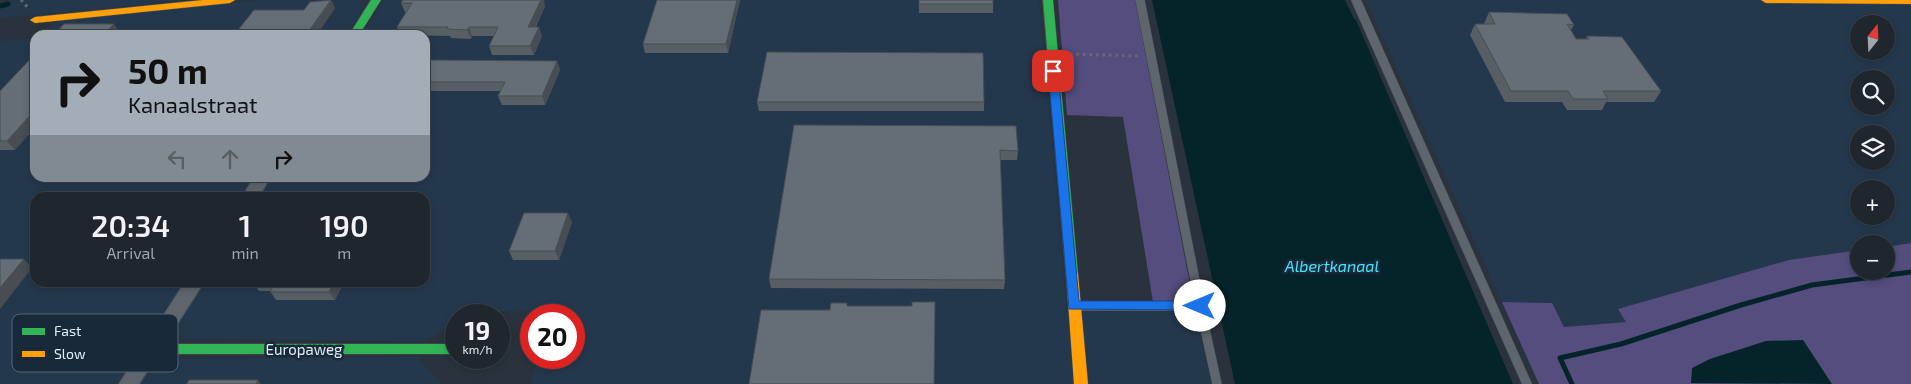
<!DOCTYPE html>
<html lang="en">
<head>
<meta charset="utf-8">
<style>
	body { margin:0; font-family:"Exo 2",sans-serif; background:#2d323a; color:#f1f3f6; height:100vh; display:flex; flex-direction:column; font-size:19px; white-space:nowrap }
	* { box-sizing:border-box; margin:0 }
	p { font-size:16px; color:#a2a5aa }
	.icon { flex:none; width:28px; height:28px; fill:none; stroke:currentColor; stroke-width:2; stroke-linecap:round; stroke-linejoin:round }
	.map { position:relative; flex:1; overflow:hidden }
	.details { position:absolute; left:30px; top:192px; width:400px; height:95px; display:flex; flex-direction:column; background:#20262e; border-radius:15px; box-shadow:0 2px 8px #0003,0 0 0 1px #3d434a }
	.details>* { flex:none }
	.top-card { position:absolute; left:30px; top:30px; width:400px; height:152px; border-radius:15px; box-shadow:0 2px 8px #0003,0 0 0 1px #3d434a; background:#a2adb8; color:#111; overflow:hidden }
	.needle { width:32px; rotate:18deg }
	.tools { position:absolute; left:1850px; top:15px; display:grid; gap:10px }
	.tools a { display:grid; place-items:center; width:45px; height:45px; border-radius:50%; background:#20262e; box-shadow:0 2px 8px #0003,0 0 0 1px #3d434a; font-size:25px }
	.speed { position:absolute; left:445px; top:304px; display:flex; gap:10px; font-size:25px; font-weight:700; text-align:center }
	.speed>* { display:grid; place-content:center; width:65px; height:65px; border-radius:50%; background:#20262e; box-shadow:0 2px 8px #0003,0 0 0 1px #3d434a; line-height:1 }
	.speed small { font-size:12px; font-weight:400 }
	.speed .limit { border:8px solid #d22; background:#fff; color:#111 }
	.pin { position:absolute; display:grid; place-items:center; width:42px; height:42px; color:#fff; margin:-21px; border-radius:10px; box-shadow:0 2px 8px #0006 }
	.me { position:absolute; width:55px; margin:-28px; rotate:270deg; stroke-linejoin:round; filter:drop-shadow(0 0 4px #0008) }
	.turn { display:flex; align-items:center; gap:18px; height:105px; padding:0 15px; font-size:22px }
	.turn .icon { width:65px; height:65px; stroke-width:2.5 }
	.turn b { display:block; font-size:35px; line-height:42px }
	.lanes { display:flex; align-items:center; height:48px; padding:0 15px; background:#0003; justify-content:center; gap:25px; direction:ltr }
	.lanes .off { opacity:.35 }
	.eta { display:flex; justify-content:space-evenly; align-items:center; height:85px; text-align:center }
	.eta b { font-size:30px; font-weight:600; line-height:35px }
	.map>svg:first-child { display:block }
	.built { fill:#24384d; fill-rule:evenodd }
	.green { fill:#544d7e }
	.water { fill:#042429 }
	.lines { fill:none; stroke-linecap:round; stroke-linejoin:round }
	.stream { stroke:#042429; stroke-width:5 }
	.lane-casing { stroke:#49515a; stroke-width:10 }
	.street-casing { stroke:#49515a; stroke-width:2 }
	.fast-casing { stroke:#49515a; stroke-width:1 }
	.slow-casing { stroke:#49515a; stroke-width:1 }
	.path { stroke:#656b73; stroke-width:3; stroke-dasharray:2.5 4; stroke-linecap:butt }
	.lane { stroke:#5e656c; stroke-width:9 }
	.street { fill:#5e656c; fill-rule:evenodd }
	.fast { fill:#30b455; fill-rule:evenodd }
	.slow { fill:#ff9f0a; fill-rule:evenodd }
	.wall { fill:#575f65 }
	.shaded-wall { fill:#474d53 }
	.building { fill:#656e76; stroke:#474d53 }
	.route { fill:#1a73e8; stroke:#114b97 }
	.labels { text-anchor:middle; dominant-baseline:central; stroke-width:5; stroke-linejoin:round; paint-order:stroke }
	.street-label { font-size:15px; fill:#e3eefa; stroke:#18293a }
	.water-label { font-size:16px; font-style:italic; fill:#44e3fd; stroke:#18293a }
	.key { fill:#18293a; stroke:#556474; stroke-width:1 }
	.key-label { font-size:14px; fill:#e3eefa }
</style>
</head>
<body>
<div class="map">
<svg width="1911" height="384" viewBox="0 0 1911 384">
	<rect width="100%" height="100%" fill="#2a333d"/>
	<!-- built -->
	<g class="built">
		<polygon points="15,0 185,0 0,18 0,8"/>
		<polygon points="264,0 367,0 347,35 35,35 35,178 253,178 240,197 35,198 35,282 185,283 119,384 0,384 0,41 27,39 62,20"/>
		<polygon points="384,0 1039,0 1066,309 1182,310 1191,312 1197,318 1212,384 530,384 538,358 574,358 574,315 551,315 552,311 478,311 471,315 456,315 456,323 424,341 187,339 180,333 180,320 203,283 425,282 425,198 258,197 271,178 425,178 425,35 362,35"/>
		<path d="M1366 0H1911V243L1886 247V244H1859V250L1789 260 1618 309 1627 322 1564 327 1552 303 1502 302ZM1859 24H1886V51H1859ZM1859 79H1886V106H1859ZM1859 134H1886V161H1859ZM1859 189H1886V216H1859Z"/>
		<polygon points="417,357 442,384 139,384 149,371 170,359"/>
	</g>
	<!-- green -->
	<g class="green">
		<polygon points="1058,0 1135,0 1192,295 1187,302 1153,302 1123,117 1067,115"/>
		<polygon points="1911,243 1911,384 1539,384 1502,302 1552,303 1564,327 1626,322 1618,309 1789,260 1859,250 1859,271 1886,271 1886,247"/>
	</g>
	<!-- water -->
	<g class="water">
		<polygon points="1152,0 1345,0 1354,19 1356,20 1513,384 1235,384"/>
		<polygon points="1803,340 1832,384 1691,383 1692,368 1710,359 1766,341"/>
	</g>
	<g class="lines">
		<!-- stream -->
		<g class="stream">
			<polyline points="0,6 8,4"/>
			<polyline points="1572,384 1560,358 1621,344 1741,305 1812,285 1911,272"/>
		</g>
		<defs>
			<g id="lane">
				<polyline points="1356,0 1527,384"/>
				<polyline points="1076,306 1200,306 1140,0"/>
				<polyline points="1200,306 1217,384"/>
			</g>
			<g id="street">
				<polygon points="254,178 270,178 258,198 241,198"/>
				<polygon points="185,282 204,282 139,384 119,384"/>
			</g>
			<g id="fast">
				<polygon points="371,0 381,0 359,35 349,35"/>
				<polygon points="1043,0 1053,0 1078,274 1076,277 1068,277 1066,274"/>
				<polygon points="152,344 456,344 456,354 152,354 147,353 146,349 147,345"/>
			</g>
			<g id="slow">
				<polygon points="203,0 235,0 230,3 35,23 30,20 35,17"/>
				<polygon points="1761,0 1911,0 1911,4 1766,3"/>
				<polygon points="1072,269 1076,271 1078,274 1088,384 1074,384 1066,274 1068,271"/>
			</g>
		</defs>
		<!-- lane casing -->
		<use href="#lane" class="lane-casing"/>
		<!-- street casing -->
		<use href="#street" class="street-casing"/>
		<!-- fast casing -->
		<use href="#fast" class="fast-casing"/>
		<!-- slow casing -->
		<use href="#slow" class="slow-casing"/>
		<!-- path -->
		<g class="path">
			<polyline points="21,0 29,9"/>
			<polyline points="1070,54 1141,56"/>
		</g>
		<!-- lane -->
		<use href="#lane" class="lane"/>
		<!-- street -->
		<use href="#street" class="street"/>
		<!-- fast -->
		<use href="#fast" class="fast"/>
		<!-- slow -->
		<use href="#slow" class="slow"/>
	</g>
	<!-- wall -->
	<g class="wall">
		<polygon points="657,0 740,0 728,53 645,53 643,44"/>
		<rect x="919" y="0" width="74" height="13"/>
		<polygon points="401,3 545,6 536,27 542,36 534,55 492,55 489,46 494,36 472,36 471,39 451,38 450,36 401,35 397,27 406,12 405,12"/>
		<polygon points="1489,12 1574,25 1571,30 1576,39 1586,39 1587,36 1661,91 1654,102 1606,102 1602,110 1567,110 1562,102 1505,102 1470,35 1475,24 1484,24"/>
		<polygon points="425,60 557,61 560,70 545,105 502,105 498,96 501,91 425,91"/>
		<polygon points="0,91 15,150 0,150"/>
		<polygon points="757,102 984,102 984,111 759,111"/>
		<polygon points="794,125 1018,151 1017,160 1000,160 1005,280 1004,289 771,288 769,279"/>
		<polygon points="572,222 559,260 513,260 509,251"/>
		<polygon points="252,282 344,282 335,300 276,300 270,291 259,291"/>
	</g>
	<!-- shaded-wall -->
	<g class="shaded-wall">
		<polygon points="331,0 335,8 317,35 306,35"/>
		<polygon points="541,0 544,0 545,6 531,36 528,27"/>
		<polygon points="737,0 740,0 728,53 726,44"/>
		<polygon points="114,24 120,33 118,35 104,35"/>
		<polygon points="469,27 472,36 471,39 467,30"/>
		<polygon points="539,27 542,36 534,55 530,46"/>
		<polygon points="557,61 560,70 545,105 542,96"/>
		<polygon points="35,110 35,128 15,150 7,141"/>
		<polygon points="568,213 572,222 559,260 555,251"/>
		<polygon points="24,259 32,268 0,309 0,288"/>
		<polygon points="334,282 344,282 335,300 329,292"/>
		<polygon points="258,380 261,384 256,384"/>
	</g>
	<!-- building -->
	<g class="building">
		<polygon points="331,0 306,35 234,35 254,10 304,10 310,2"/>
		<polygon points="403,0 541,0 528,27 539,27 530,46 489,46 498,27 469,27 467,30 447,29 448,27 397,27 412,3 401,3"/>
		<polygon points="657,0 737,0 726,44 643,44"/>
		<rect x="919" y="0" width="74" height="4"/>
		<polygon points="1489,12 1567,14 1574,25 1567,24 1576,39 1589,39 1587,36 1622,37 1661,91 1603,91 1608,99 1573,99 1568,91 1511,91 1475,24 1495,24"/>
		<polygon points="64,24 114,24 104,35 54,35"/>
		<polygon points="767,52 983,53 984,102 757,102"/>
		<polygon points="35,54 35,110 7,141 0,141 0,91"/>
		<polygon points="425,60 557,61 542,96 498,96 505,82 425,82"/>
		<polygon points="794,125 1016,126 1018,151 1000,150 1005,280 769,279"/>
		<polygon points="524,213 568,213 555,251 509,251"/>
		<polygon points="0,259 24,259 0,288"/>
		<polygon points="275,282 334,282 329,292 270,292"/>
		<polygon points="912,302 935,302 934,384 749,384 761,310 830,310 831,303 847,303 847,306 912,306"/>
		<polygon points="189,380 258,380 256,384 187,384"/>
	</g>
	<!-- route -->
	<polygon class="route" points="1053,67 1058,71 1079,301 1200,301 1206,306 1205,310 1069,309 1048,71"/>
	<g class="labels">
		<!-- street labels -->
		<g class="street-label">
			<text x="304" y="349">Europaweg</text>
		</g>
		<!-- water labels -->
		<g class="water-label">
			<text x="1332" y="265">Albertkanaal</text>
		</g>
	</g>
	<!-- legend -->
	<rect x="12" y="314" width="166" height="58" rx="8" class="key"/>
	<rect x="22" y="328" width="23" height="7" fill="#30b455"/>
	<rect x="22" y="351" width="23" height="6" fill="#ff9f0a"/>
	<g class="key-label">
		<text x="54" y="336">Fast</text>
		<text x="54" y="359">Slow</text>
	</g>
</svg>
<div class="tools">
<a><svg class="needle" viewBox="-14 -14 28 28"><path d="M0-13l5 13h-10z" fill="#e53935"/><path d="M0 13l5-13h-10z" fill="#a2a5aa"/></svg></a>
<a><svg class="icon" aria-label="search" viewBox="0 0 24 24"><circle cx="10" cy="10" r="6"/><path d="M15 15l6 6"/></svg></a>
<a><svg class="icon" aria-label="layers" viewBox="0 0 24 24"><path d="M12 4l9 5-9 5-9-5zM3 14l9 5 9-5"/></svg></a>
<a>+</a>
<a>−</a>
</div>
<div class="speed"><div>19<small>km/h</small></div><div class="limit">20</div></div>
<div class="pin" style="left:1053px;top:71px;background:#d93025"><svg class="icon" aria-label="arrive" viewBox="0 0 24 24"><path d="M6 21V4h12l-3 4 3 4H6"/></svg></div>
<svg class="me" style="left:1200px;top:306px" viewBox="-20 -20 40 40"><circle r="19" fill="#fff"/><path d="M0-13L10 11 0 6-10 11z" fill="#1a73e8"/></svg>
<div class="top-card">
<div class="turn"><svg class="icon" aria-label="right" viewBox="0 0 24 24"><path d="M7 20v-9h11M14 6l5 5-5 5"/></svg><div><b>50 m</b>Kanaalstraat</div></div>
<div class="lanes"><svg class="icon off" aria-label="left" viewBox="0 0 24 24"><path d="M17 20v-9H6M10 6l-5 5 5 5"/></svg><svg class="icon off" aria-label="ahead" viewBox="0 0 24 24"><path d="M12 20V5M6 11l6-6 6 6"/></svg><svg class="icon" aria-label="right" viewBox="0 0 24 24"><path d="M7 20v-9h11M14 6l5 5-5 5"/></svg></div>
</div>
<section class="details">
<div class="eta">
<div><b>20:34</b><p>Arrival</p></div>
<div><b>1</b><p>min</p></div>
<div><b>190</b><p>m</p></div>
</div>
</section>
</div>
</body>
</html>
